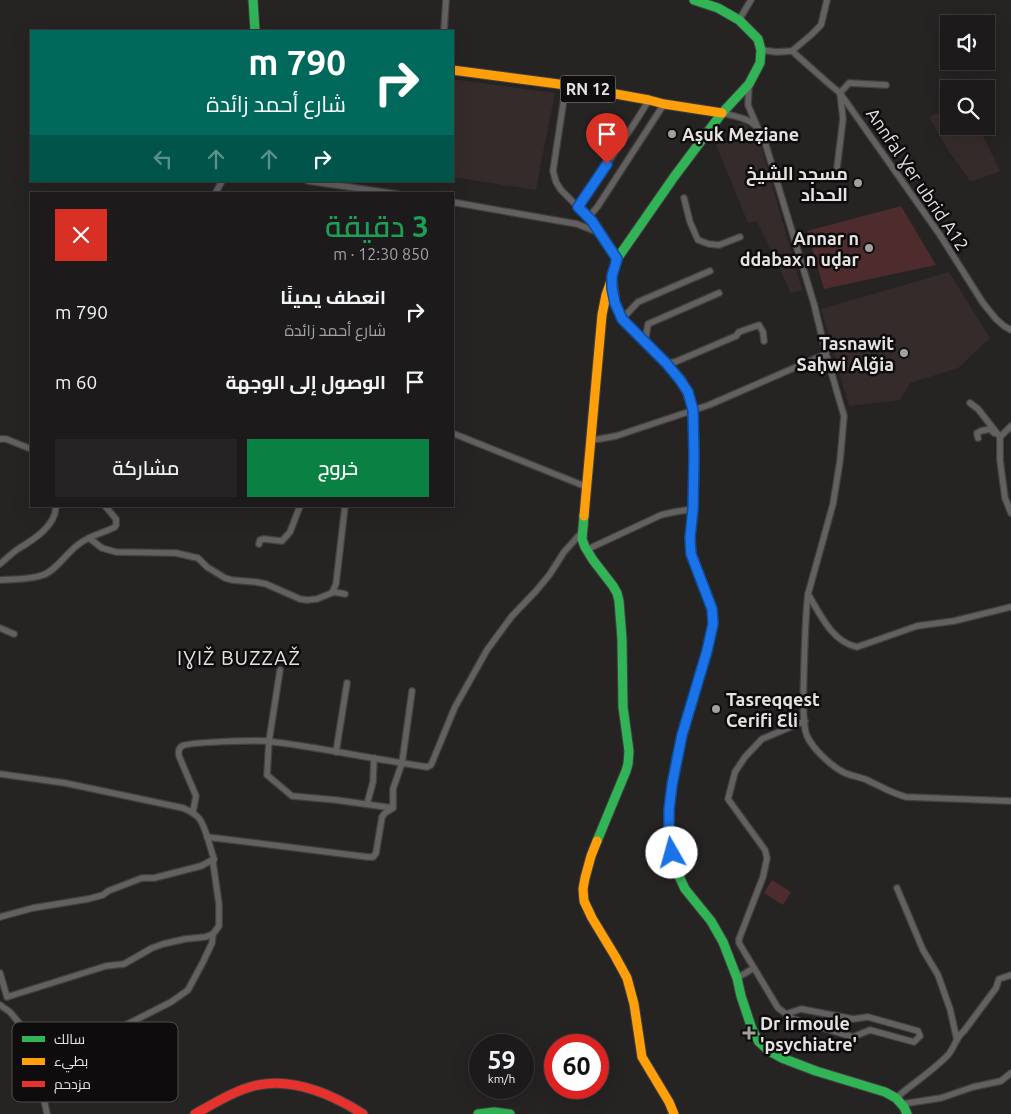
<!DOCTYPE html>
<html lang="ar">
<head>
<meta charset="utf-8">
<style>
	body { margin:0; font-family:Ubuntu,Cairo,sans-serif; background:#252323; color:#f1f3f6; direction:rtl; height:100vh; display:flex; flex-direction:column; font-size:19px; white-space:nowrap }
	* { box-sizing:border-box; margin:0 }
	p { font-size:16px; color:#a0a1a2 }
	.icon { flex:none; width:28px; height:28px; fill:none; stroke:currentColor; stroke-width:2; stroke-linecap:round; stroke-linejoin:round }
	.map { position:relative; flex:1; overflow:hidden; direction:ltr }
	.drawer { position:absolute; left:30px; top:192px; width:424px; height:315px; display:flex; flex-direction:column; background:#1c1a1a; border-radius:0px; box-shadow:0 5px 20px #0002,0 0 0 1px #3a3839; direction:rtl }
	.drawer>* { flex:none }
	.hud { position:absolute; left:30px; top:30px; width:424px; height:152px; border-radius:0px; box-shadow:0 5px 20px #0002,0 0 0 1px #3a3839; direction:rtl; background:#00695c; color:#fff; overflow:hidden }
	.buttons { position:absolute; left:940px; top:15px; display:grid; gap:10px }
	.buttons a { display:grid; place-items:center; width:55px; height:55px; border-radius:0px; background:#1c1a1a; box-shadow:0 5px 20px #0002,0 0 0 1px #3a3839; font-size:25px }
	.speed { position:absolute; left:469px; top:1034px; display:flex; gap:10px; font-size:25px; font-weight:700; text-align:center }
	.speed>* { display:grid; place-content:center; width:65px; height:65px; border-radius:50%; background:#1c1a1a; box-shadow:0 5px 20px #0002,0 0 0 1px #3a3839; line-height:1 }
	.speed small { font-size:12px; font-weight:400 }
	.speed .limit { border:8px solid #d22; background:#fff; color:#111 }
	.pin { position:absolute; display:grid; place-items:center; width:42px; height:42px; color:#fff; margin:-51px -21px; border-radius:50% 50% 50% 0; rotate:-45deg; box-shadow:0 0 5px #0007 }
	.pin .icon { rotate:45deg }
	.me { position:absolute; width:55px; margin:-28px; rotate:353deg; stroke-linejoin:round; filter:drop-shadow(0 0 4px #0008) }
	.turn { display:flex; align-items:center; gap:18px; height:105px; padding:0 25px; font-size:22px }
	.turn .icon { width:65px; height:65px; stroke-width:2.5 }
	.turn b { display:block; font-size:35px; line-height:42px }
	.lanes { display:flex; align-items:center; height:48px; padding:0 25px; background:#0003; justify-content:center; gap:25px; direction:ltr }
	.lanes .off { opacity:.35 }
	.round { display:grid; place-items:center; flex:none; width:52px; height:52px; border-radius:0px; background:#252323 }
	.summary { display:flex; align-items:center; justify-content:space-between; height:85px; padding:0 25px }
	h1 { font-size:30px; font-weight:600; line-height:38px; color:#1e9e55 }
	.button { display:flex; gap:10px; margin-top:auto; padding:10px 25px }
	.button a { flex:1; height:58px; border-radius:0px; background:#0b8043; color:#fff; font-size:20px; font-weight:600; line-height:58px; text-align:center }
	.button a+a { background:#252323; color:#f1f3f6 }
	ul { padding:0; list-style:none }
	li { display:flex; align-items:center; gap:15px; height:70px; padding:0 25px }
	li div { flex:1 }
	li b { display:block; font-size:19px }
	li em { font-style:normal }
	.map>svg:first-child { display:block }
	.built { fill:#352b2b }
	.grass { fill:#4e2c2d }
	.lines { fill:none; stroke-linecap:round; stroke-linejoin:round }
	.street-casing { stroke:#424040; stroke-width:8 }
	.fast-casing { stroke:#424040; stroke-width:11 }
	.slow-casing { stroke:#424040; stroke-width:11 }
	.jam-casing { stroke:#424040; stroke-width:11 }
	.street { stroke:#636060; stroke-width:5.5 }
	.fast { stroke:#30b455; stroke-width:9 }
	.slow { stroke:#ff9f0a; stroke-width:9 }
	.jam { stroke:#e5322d; stroke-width:9 }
	.route-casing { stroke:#114b97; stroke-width:12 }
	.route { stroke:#1a73e8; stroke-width:9 }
	.poi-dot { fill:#a39f9f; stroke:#0e0c0c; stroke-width:2 }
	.labels { text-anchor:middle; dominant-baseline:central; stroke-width:5; stroke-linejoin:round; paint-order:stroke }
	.shield { fill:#0e0c0c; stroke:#a5a2a2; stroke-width:1 }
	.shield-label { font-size:16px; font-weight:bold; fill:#e6e2e2 }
	.poi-label { font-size:18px; font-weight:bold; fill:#e6e2e2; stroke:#0e0c0c; text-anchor:start }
	.street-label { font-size:18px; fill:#e6e2e2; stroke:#0e0c0c }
	.quarter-label { font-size:20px; letter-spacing:1px; fill:#e6e2e2; stroke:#0e0c0c }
	.key { fill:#0e0c0c; stroke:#4f4c4c; stroke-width:1 }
	.key-label { font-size:14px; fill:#e6e2e2 }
</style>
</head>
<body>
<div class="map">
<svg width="1011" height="1114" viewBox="0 0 1011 1114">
	<rect width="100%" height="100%" fill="#262323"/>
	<!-- built -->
	<g class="built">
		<polygon points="452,79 555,93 540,168 536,190 453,177"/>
		<polygon points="949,108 949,126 984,126 980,130 1000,171 971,182 950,153 929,117"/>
		<polygon points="743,122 758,135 802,290 791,293 757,221 748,223 716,145 740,133 737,125"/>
		<polygon points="949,272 990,338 958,368 910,383 900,400 849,406 821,309"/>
	</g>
	<!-- grass -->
	<g class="grass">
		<polygon points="901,206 936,265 824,289 807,231"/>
		<polygon points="772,880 791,892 783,905 764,893"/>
	</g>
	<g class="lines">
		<defs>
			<g id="street">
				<polyline points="739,20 751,0"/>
				<polyline points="444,31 446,0"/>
				<polyline points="761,50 777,52 792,51 811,35 821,25 827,0"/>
				<polyline points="792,51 828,83 840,93 940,235 983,303 996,319 1004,326 1011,330"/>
				<polyline points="566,85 553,171 556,182 561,190 592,221 617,259"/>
				<polyline points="749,85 748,105 757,126"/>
				<path d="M722 113C742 118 755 118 764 139L814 304 826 354 844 416 840 461 833 504 808 594C805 619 805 643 804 667 804 683 801 722 807 736 813 749 832 767 845 773 852 776 860 777 867 780 880 786 891 793 906 797L1011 801"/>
				<polyline points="837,168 843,119 840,93 849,83 886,85"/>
				<polyline points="308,181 397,194"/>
				<polyline points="215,194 222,181"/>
				<polyline points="684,198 690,222 698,240 709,244 719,245 740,237"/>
				<polyline points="452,202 577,224 600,233"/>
				<polyline points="578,207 636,121 649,100"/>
				<polyline points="588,218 598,206 664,104"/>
				<polyline points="622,319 638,302 710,271"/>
				<polyline points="645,342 648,324 719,293"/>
				<polyline points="666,363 675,362 736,336 739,332 759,325 763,332 764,341"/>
				<polyline points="970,403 978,409 1000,437"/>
				<polyline points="1011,426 1000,437 1000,460 1005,498 1011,513"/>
				<polyline points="452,433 587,487"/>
				<polyline points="978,438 977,433 981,431 990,429 994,433"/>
				<polyline points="0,439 6,439 31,449"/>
				<polyline points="591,440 599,439 616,436 709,405 826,354"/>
				<polyline points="89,538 102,548 116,552 176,553 193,557 198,558 207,567 225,578 232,580 256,582 266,584 300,599 307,600 317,599 334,592 345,594"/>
				<polyline points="259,544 260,540 264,539 282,541 290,532 300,506"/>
				<polyline points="586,550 661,515 674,512 693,509"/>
				<path d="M0 564C6 559 12 553 18 549 33 540 56 526 56 506"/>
				<path d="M0 580C14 579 30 580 43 575 56 571 67 552 79 544 89 536 103 533 115 527L116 525V519L105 506"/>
				<polyline points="332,593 336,584 345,506"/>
				<path d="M808 594C820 614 832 642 857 647L917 626 954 621 1011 607"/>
				<polyline points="0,628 14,634"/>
				<polyline points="280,670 269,741 267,775 292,796 336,800 393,808"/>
				<polyline points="336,752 347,683"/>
				<path d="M0 774 65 783 183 808C202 816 202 822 208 839 210 846 212 853 214 859L213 863 219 904V926L213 934 212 943 203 962 188 990 171 1002 53 1062 45 1070 41 1085 47 1114"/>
				<polyline points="367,804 373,782 374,758"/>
				<path d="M193 812 196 796 179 756C178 752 178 749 182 746 189 742 255 740 266 741 312 746 357 756 402 763L412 691"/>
				<polyline points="207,837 368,857 373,857 376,853 382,817 385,813 393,808 393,789 402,763 427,767 431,765 455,707 487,650 512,616 536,591 550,574 564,552 582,532"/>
				<polyline points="897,888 923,950 938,975 950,1009 957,1040"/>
				<polyline points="0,917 33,908 88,899 103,895 108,891 142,878 154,878 201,866 214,859"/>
				<polyline points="0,973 7,997 106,966 124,964 152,948 163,944 185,939 205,937 213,934"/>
				<polyline points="737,978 754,968"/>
				<polyline points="0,1005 10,1012 35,1042 45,1070"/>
				<polyline points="786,1014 801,1009 853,1019 868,1017 918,1031 920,1036 914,1042 870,1030 853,1037 793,1019 778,1008 739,943 739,939 763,877 767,858 765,850 728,799 735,772 745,757 762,739 805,721"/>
				<path d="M896 1098C912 1084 931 1072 946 1057 955 1049 954 1039 964 1031L996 988 999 979 1011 975"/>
				<polyline points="902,1104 941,1098 973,1087 1001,1081 1011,1073"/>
			</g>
			<g id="fast">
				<polyline points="253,0 255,31"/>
				<polyline points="694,470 693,410 687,392 681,380 666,363 622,319 615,303 612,276 617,259 674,177 722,113 749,84 760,63 761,50 758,39 739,20 718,8 694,0"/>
				<polyline points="584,516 582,539 585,547 593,560 613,586 617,593 619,601 622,639 623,707 629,751 628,764 626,771 597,841"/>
				<polyline points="704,587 712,609 713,624 707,651 682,735 672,785 669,810 669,828 678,874 685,889 711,921 723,942 737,978 741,996 752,1029 759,1042 769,1051 782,1058 816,1071 885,1092 896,1098 904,1107 907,1114"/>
				<polyline points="478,1114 494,1112 510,1114"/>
			</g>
			<g id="slow">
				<polyline points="452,70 566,85 649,100 664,104 722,113"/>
				<polyline points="584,516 602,315 606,295 612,278"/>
				<polyline points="597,841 591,856 585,878 583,889 584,901 592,918 615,956 627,978 634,1004 642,1057 669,1102 674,1114"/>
			</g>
			<g id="jam">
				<polyline points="694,470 693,509 690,538 691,554 704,587"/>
				<path d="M195 1114C215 1103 235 1090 258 1085 294 1078 333 1095 363 1114"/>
			</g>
		</defs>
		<!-- street casing -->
		<use href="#street" class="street-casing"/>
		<!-- fast casing -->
		<use href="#fast" class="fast-casing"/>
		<!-- slow casing -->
		<use href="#slow" class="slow-casing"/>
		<!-- jam casing -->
		<use href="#jam" class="jam-casing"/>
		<!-- street -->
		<use href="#street" class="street"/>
		<!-- fast -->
		<use href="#fast" class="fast"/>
		<!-- slow -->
		<use href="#slow" class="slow"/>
		<!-- jam -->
		<use href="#jam" class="jam"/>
	</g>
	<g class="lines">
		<defs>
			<polyline id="route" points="607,164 578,207 592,221 617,259 612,276 612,288 615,303 622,319 666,363 680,380 688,392 693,410 694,456 693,509 690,538 691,554 712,609 713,624 707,651 682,735 672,785 669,810 669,828 672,853"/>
		</defs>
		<!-- route casing -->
		<use href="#route" class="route-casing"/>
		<!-- route -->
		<use href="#route" class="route"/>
	</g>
	<!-- markers -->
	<g class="poi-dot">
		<circle cx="672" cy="134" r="5"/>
		<circle cx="858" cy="183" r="5"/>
		<circle cx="869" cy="248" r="5"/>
		<circle cx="904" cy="353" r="5"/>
		<circle cx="716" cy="709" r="5"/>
		<path d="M746.5 1025.5h5v5h5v5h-5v5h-5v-5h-5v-5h5z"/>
	</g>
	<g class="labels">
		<!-- shield labels -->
		<rect class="shield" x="560.5" y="75.5" width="55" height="27" rx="4"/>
		<g class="shield-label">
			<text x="588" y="89">RN 12</text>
		</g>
		<!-- poi labels -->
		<g class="poi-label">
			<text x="682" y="134">Aṣuk Meẓiane</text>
			<text x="848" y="173" text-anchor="end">مسجد الشيخ<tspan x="848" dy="21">الحداد</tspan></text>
			<text x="859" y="238" text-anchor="end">Annar n<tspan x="859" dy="21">ddabax n uḍar</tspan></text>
			<text x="894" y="343" text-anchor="end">Tasnawit<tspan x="894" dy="21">Saḥwi Alǧia</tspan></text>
			<text x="726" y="699">Tasreqqest<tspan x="726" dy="21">Cerifi Ɛli</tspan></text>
			<text x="760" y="1023">Dr irmoule<tspan x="760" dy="21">'psychiatre'</tspan></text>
		</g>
		<!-- street labels -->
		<g class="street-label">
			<text transform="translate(918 179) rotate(56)">Annfal ɣer ubrid A12</text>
		</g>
		<!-- quarter labels -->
		<g class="quarter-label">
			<text x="239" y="657">IƔIŽ BUZZAŽ</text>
		</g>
	</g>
	<!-- legend -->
	<rect x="12" y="1022" width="166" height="80" rx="8" class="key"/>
	<rect x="22" y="1036" width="23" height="6" fill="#30b455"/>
	<rect x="22" y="1058" width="23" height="7" fill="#ff9f0a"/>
	<rect x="22" y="1081" width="23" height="6" fill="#e5322d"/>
	<g class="key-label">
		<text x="54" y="1044">سالك</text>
		<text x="54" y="1066">بطيء</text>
		<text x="54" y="1089">مزدحم</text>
	</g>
</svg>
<div class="buttons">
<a><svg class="icon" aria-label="sound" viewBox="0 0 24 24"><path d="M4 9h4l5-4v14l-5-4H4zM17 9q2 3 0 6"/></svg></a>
<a><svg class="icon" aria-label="search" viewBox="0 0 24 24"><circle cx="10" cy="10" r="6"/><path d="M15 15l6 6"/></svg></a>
</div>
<div class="speed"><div>59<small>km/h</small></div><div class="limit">60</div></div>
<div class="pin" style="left:607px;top:164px;background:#d93025"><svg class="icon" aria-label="arrive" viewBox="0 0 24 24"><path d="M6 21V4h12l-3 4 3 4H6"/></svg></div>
<svg class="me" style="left:672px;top:853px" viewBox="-20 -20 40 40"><circle r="19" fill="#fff"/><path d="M0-13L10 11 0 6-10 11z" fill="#1a73e8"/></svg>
<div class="hud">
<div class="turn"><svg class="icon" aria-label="right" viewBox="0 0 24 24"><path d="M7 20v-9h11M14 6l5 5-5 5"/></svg><div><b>790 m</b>شارع أحمد زائدة</div></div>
<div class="lanes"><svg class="icon off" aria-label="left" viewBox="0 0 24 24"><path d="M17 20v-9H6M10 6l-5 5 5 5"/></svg><svg class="icon off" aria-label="ahead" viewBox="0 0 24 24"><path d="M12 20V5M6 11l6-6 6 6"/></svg><svg class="icon off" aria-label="ahead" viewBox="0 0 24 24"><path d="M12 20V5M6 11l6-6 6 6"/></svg><svg class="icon" aria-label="right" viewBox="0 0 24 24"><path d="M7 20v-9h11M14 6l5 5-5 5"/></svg></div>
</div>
<section class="drawer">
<div class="summary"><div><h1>3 دقيقة</h1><p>850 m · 12:30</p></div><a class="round" style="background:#d93025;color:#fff"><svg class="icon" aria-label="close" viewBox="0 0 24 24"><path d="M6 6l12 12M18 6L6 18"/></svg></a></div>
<ul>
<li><svg class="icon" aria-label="right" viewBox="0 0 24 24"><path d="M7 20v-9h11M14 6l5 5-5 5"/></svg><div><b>انعطف يمينًا</b><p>شارع أحمد زائدة</p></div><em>790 m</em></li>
<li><svg class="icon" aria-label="arrive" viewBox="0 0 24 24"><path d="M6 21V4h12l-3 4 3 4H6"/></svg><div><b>الوصول إلى الوجهة</b></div><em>60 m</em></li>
</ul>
<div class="button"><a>خروج</a><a>مشاركة</a></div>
</section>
</div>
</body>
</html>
